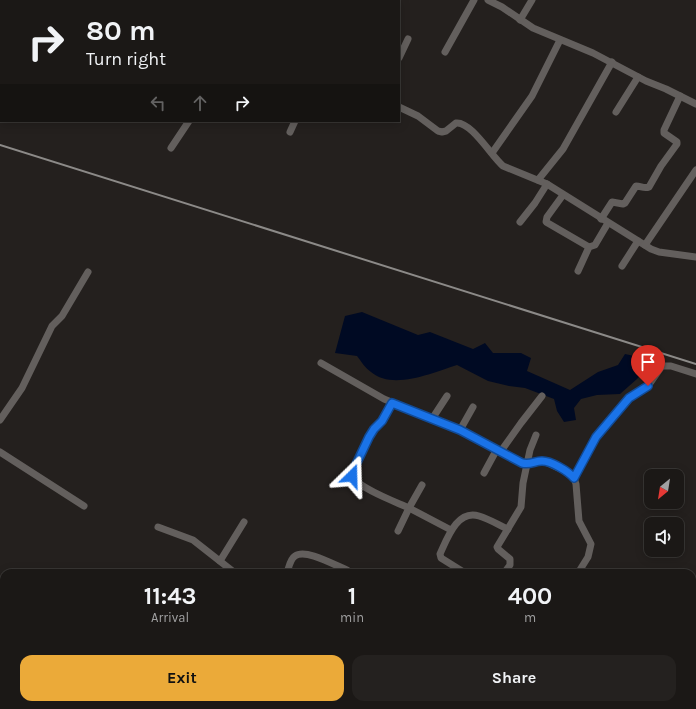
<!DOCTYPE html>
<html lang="en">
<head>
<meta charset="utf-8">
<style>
	body { margin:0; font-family:Karla,sans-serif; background:#24211f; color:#f1f3f6; height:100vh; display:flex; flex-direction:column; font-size:15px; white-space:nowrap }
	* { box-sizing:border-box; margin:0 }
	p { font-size:13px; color:#a0a0a1 }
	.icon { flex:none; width:22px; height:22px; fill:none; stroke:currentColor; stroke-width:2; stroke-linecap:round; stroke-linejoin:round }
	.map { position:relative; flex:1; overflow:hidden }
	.panel { position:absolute; left:0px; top:569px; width:696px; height:140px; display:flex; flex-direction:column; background:#1b1816; border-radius:12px 12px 0 0; box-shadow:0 2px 10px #0003,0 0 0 1px #393735 }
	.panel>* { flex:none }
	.guide { position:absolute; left:0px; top:0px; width:400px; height:122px; box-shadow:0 2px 10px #0003,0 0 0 1px #393735; background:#1b1816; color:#f1f3f6; overflow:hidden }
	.needle { width:26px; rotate:210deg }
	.buttons { position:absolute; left:644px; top:469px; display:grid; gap:8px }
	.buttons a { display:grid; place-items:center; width:40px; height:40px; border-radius:8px; background:#1b1816; box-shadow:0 2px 10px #0003,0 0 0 1px #393735; font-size:20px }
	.pin { position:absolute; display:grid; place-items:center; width:34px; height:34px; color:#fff; margin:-41px -17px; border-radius:50% 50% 50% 0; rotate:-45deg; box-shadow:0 0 4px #0007 }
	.pin .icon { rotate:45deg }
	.me { position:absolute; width:44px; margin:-22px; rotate:22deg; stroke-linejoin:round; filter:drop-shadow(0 0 3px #0008) }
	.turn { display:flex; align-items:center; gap:14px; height:84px; padding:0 20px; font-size:18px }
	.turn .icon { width:52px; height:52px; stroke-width:2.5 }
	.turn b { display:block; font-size:28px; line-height:34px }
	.lanes { display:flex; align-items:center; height:38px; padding:0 20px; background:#0003; justify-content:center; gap:20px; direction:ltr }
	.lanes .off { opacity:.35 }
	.eta { display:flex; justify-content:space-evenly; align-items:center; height:68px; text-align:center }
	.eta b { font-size:24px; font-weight:700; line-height:28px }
	.button { display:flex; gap:8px; margin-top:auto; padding:8px 20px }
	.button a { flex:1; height:46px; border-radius:12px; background:#ebaa39; color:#111; font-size:16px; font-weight:700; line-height:46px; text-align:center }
	.button a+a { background:#24211f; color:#f1f3f6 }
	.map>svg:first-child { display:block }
	.water { fill:#000a23 }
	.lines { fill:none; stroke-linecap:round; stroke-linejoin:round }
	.canal { stroke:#000a23; stroke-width:7 }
	.lane { stroke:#635f5d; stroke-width:3.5 }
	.street { stroke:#635f5d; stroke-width:7 }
	.highway { stroke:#ab780d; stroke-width:13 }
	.rail { stroke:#8c8a88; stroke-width:2 }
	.route-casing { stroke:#114b97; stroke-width:10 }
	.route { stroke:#1a73e8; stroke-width:7 }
</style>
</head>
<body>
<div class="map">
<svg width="696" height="709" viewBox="0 0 696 709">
	<rect width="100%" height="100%" fill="#24201e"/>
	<!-- water -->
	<path class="water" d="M362 312 418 335 430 332 473 349 485 343 493 353H521L531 358 527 371 570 390 598 372 618 365 625 354 648 359 651 364 637 379 620 394 597 395 581 399 574 408 576 420 564 422 557 411 554 399 525 388 509 386 488 381 457 365C434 372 393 391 371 372 365 368 361 361 357 356L335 353 345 316Z"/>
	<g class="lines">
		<!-- canal -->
		<g class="canal">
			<polyline points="692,639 696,636"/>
			<polyline points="456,709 487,705"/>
		</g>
		<!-- lane -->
		<g class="lane">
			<polyline points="143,705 144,709"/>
			<polyline points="227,705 230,709"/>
		</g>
		<!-- street -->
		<g class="street">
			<polyline points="186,0 187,1"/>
			<polyline points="488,0 502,7 533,28 593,53 646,81 666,89 696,104"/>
			<polyline points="269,1 270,0"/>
			<polyline points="520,20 532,0"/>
			<polyline points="445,52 474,0"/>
			<polyline points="399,58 408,39"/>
			<path d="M399 107 418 116 438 131 442 132 446 131 456 123C471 121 492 157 503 166L547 184 651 249 659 252 696 257"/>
			<polyline points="616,112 638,77"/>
			<polyline points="290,132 295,121"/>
			<polyline points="171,148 189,121"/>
			<polyline points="492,153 532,96 560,40"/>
			<polyline points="538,180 563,149 612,62"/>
			<polyline points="563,195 547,217 546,222 589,247"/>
			<path d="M601 219 612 202 623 204 625 203 636 186C641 186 644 189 649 187L661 166 677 144V142L664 133V130L680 96"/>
			<polyline points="520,222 535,203 547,184"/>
			<polyline points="645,245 696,170"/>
			<polyline points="622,266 638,241"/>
			<polyline points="578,271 589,247 595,245 608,223"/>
			<polyline points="321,363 384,399 460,430 522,463 527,464 542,461 546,462 565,471 574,478 576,484 579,521 591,544 588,557 578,573"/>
			<path d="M392 403 382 421 374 429 369 437 352 476C358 488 396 502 409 508L398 531"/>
			<polyline points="432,419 447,396"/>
			<polyline points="0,420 22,388 52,326 62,316 88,272"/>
			<polyline points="460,430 473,407"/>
			<polyline points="501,451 521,423 542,396"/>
			<polyline points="0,452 84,506"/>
			<polyline points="484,473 497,449"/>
			<polyline points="574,478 596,437 629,399 648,386 662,366 671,366 696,374"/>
			<polyline points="422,485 409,508 451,530"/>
			<polyline points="158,527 193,540 235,573"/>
			<polyline points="220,561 244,522"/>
			<path d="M287 573C289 567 290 559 295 556 306 548 336 566 347 570"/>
			<path d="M465 573 441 558 440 554C447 539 457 509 479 516 489 519 499 525 508 529"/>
			<polyline points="504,573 510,565 510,559 498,549 497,547 521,507 523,483 530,450 536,435"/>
			<polyline points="692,610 696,608"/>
			<polyline points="692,654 696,653"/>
			<polyline points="692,681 696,680"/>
			<polyline points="661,705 664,709"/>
			<polyline points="242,709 259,705"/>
			<polyline points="549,709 559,705"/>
			<polyline points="616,709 627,705"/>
		</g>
		<!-- highway -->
		<g class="highway">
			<polyline points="692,662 696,661"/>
			<polyline points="568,709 579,705"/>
			<polyline points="592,709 602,705"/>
		</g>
		<!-- rail -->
		<polyline class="rail" points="0,145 696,364"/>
	</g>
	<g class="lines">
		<defs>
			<path id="route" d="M352 476V473L369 437 374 429 382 421 392 403 460 430 522 463C531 465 534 461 542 461 551 461 568 471 574 478L596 437 629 398 648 386"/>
		</defs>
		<!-- route casing -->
		<use href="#route" class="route-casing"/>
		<!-- route -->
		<use href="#route" class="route"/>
	</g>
</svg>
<div class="buttons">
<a><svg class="needle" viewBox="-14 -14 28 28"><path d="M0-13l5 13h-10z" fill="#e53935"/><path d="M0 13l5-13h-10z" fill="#a0a0a1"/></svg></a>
<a><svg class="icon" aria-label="sound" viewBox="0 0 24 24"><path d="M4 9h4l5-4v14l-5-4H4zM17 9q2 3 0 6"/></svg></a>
</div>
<div class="pin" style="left:648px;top:386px;background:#d93025"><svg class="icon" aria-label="arrive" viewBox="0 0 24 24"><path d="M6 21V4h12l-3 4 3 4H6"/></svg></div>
<svg class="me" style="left:352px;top:476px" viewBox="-20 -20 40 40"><path d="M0-17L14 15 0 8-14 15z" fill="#1a73e8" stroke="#fff" stroke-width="4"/></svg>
<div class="guide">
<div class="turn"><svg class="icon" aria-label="right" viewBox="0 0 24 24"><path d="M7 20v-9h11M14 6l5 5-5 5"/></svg><div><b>80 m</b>Turn right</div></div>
<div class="lanes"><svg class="icon off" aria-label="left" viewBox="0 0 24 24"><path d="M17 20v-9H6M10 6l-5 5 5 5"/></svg><svg class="icon off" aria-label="ahead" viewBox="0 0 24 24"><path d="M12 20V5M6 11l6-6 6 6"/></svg><svg class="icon" aria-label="right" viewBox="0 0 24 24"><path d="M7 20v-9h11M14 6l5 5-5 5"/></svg></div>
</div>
<section class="panel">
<div class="eta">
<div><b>11:43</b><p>Arrival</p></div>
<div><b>1</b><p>min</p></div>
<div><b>400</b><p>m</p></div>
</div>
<div class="button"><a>Exit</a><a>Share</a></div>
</section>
</div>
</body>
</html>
